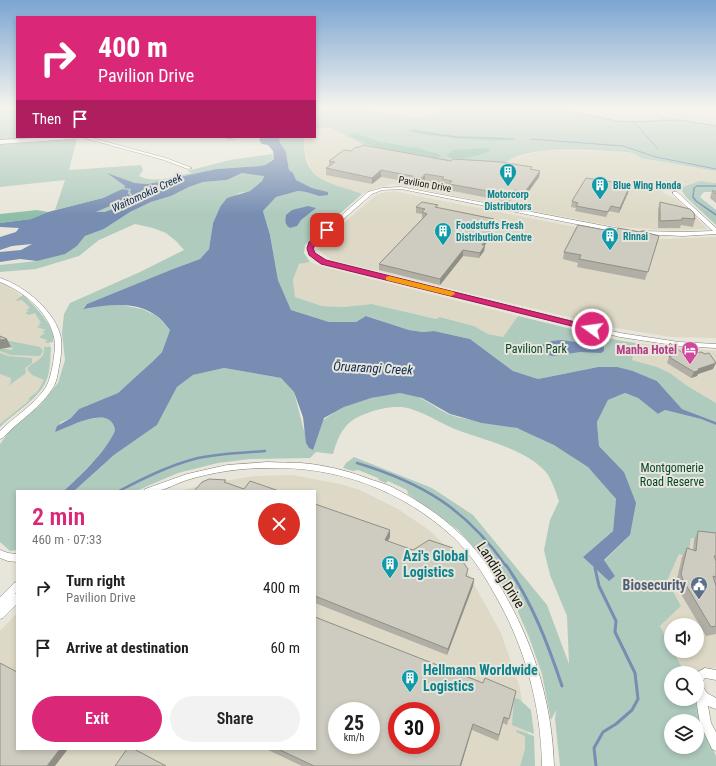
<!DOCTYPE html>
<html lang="en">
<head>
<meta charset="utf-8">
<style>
	body { margin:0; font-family:"Roboto Condensed",sans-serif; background:#f2f2f2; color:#222; height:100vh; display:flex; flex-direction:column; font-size:15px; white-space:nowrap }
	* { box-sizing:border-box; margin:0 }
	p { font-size:13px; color:#767676 }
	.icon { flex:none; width:22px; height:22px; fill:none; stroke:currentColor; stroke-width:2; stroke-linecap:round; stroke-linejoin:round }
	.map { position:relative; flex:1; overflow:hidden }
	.drawer { position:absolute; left:16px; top:490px; width:300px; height:260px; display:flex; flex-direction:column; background:#fff; border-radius:0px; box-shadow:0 2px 6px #0003 }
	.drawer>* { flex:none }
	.guide { position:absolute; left:16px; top:16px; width:300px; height:122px; border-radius:0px; box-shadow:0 2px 6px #0003; background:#db2777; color:#fff; overflow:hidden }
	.controls { position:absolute; left:664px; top:618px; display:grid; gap:8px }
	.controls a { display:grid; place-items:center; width:40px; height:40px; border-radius:50%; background:#fff; box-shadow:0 2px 6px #0003; font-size:20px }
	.speed { position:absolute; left:328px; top:702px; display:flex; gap:8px; font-size:20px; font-weight:700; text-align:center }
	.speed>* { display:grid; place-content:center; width:52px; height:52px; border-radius:50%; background:#fff; box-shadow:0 2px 6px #0003; line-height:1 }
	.speed small { font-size:10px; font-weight:400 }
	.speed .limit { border:6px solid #d22; background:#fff; color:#111 }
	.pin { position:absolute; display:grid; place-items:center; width:34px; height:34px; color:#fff; margin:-17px; border-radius:8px; box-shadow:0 2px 6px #0006 }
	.me { position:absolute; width:44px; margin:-22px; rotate:284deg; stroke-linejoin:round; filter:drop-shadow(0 0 3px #0008) }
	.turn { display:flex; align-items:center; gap:14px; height:84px; padding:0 16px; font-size:18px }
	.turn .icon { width:52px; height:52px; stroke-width:2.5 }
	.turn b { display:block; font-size:28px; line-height:34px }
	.then { display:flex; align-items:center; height:38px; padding:0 16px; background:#0003; gap:8px; font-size:15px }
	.round { display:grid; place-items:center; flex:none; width:42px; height:42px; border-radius:21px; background:#f2f2f2 }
	.head { display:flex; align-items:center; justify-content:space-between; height:68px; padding:0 16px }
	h1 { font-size:24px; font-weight:600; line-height:30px; color:#db2777 }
	.button { display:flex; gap:8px; margin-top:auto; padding:8px 16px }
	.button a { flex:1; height:46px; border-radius:24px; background:#db2777; color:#fff; font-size:16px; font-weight:600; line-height:46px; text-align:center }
	.button a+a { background:#f2f2f2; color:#222 }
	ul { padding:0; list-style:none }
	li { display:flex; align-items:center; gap:12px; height:60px; padding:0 16px }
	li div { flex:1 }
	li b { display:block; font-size:15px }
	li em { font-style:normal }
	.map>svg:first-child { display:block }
	.built { fill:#ddd9c6; fill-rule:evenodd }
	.green { fill:#afcbbd; fill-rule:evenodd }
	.forest { fill:#90bfa8 }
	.water { fill:#778eb2 }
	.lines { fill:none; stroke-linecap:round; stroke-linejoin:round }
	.stream-far3 { stroke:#778eb2; stroke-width:1 }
	.stream-far2 { stroke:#778eb2; stroke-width:1.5 }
	.stream-far1 { stroke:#778eb2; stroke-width:2.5 }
	.stream { stroke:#778eb2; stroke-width:3 }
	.street-casing { stroke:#858278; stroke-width:1 }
	.secondary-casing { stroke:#858278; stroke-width:1 }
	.street { fill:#fff; fill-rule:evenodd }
	.secondary { fill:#fff; fill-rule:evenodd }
	.wall { fill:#b1afa5 }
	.shaded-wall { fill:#908f86 }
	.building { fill:#ceccc0; stroke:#908f86; fill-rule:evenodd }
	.route { fill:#db2777; stroke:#8e194d }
	.slow { fill:#f59e0b }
	.labels { text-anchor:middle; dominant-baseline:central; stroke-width:4; stroke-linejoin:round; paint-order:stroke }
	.far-street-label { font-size:10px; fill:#14130f; stroke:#e8e6da }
	.far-culture-label { font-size:10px; font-weight:bold; fill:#0d838f; stroke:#e8e6da; text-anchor:start }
	.far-water-label { font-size:11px; font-style:italic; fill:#0c2957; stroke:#e8e6da }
	.park-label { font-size:12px; fill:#04452f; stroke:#e8e6da }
	.hotel-label { font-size:12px; font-weight:bold; fill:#b23c85; stroke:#e8e6da; text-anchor:end }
	.water-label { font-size:13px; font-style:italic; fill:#0c2957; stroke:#e8e6da }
	.near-culture-label { font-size:14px; font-weight:bold; fill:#0d838f; stroke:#e8e6da; text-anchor:start }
	.near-street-label { font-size:14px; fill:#14130f; stroke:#e8e6da }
	.near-service-label { font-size:14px; font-weight:bold; fill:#4e5e75; stroke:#e8e6da; text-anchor:end }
</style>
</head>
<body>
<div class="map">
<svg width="716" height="766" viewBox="0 0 716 766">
	<rect width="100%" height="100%" fill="#e8e6da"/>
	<!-- built -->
	<g class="built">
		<polygon points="368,108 445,108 426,117 415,118 380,112"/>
		<polygon points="559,108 716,108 716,125 664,116 659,120 619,121"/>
		<polygon points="330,127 448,162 510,160 542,150 628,152 635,154 641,158 716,171 716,183 681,187 680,188 661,188 663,193 675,198 708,229 666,230 618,227 393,184 376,188 362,194 322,181 310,169 304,149 304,137 315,137 315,129"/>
		<polygon points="393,191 595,231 649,239 670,239 716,237 716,338 670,337 610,327 332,260 326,256 319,250 319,245 322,242 377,194"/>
		<polygon points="310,262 320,266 518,316 503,337 488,334 474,326 441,317 436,319 373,304 343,307 322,306 295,297 293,280 299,264"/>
		<polygon points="0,283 7,285 33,305 50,335 51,363 45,383 40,390 28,403 0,427"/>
		<polygon points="636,343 716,351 716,403 686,385 670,373 657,367 632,360"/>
		<path d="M292 475 340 484 360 490 398 509 429 530 448 548 465 568 501 633 519 685 528 729 531 766H0V631L17 613V749H315V491H180L211 483 254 476ZM337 711H371V745H337ZM397 711H431V745H397Z"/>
		<polygon points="691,538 716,541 716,667 697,675 697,673 685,673 673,651 697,651 697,625 671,625 671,647 660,626 681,606 667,581 679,554 687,557"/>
	</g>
	<!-- green -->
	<g class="green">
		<polygon points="0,108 17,108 17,137 52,137 0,141"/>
		<path d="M315 108H368L381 112 415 118 426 117 445 108H559L619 121 659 120 664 116 716 125V171L641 158 635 154 628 152C594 151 535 143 506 162H448L428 157 365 146 330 127 315 129Z"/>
		<path d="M281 137H304C302 183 328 181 362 194L305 245 304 253 310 262 299 264 293 280 295 297 322 306 343 307 372 304 436 319 440 317 474 326 488 334 503 337 518 316 617 340 636 343 632 360 657 367 670 373 686 385 716 403V422L682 409 657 381 633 371 598 367 538 379 513 371 470 339 434 331 423 332 409 330 367 316 356 322H329L291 310 278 280 270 235 263 211 276 197 298 191 306 192 319 196 327 192 312 188 295 180 289 170 286 152 279 141Z"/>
		<path d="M77 139 69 170 141 165 143 170 139 176C154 184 176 176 192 173L187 171 230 160 272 154 274 158 265 165 260 166 216 169 148 184 135 183 109 174 125 186 124 187 143 194 173 185 155 194 100 213 96 212 131 197 128 193 129 191 122 189 103 198 55 210 65 180 0 187V144Z"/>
		<path d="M242 173 264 175 262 181 250 191 239 193 220 207 213 223 209 249 200 259 173 269 87 304 83 308 115 304 142 309 157 316 170 330 162 352 140 374 118 393 79 409 71 418 61 422 55 431C68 427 93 415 106 418 112 420 115 426 114 433 112 444 74 482 64 491H17V550L10 551 0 542V444L12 428 40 405 58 383 65 360 62 333 64 314 70 303 140 272 184 250 176 241 166 233 153 228 135 224 99 240 79 256 36 269 0 272V265L37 261 77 246 85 236 104 229 130 212 151 202 171 196 189 187 203 182 227 180Z"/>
		<polygon points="700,181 716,183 716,192 704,192 700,197 716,210 716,225 686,197 680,188"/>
		<path d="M23 295C33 304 58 329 53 342L45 343 47 340 39 337 45 333 42 332 46 330 37 327 40 325 38 324 41 323 35 313 29 315 25 313 29 311 26 310 30 308 22 300 15 301Z"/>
		<polygon points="0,339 40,347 43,351 40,356 11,355 0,351 0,348 11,350 13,348 1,344"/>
		<path d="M44 347H51C50 355 50 364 49 372 44 398 16 410 0 427V424L30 400 28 399 38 391 44 380 32 375 27 369C33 361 46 360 44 347Z"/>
		<polygon points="0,353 8,356 32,358 32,363 25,368 26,373 8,386 11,382 11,378 0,374"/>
		<path d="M224 368 281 378 294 392 304 431C309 431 334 412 342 408 359 399 380 396 398 393 416 390 435 409 451 415 472 422 494 422 516 428 533 432 575 455 588 467 598 476 607 489 616 499L613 531 583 557 615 576 604 561 630 535 624 472 599 446 597 422 608 400 625 393 638 398 658 414 665 410 701 419 716 425V541L691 538 688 557 679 554 667 581 681 606 660 626 671 647V651H673L685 673H671V699H695L699 718 716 756V766H560L555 719 556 710 551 720 542 674 529 637 518 612V608L507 587 502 585 497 578 499 575 487 557 481 556 458 530 408 494 407 490 388 481 386 483 379 480 378 478 358 470 353 471 343 468 346 463 354 457 432 488 473 515 547 605 569 664 567 616 550 575 544 550 550 520 559 501C556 493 551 477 545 471 525 449 487 441 460 431 443 425 428 414 411 409 394 403 361 412 348 424 340 432 336 443 333 454L316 452 310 458 250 459 218 463 178 473 136 491H74L114 455 157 425 177 387 193 375ZM671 721H697V747H671Z"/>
		<polygon points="514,698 519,699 531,710 534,734 512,725"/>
		<polygon points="517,730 534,736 535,766 520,766 525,749 525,736 516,732"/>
	</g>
	<!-- forest -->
	<g class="forest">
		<polygon points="412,129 456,136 499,137 517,140 493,141 462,139 423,135 408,131"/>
		<path d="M353 132 381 142 422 149C428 153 436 151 441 156L437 158C407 150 377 152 350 136Z"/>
		<path d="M487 148 491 150C481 156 457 161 448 157L447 155 453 150Z"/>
		<polygon points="37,210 48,212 31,219 0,223 0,214"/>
	</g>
	<!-- water -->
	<g class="water">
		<path d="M261 137H281L279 141 286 152 289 170 293 173 296 180 312 188 328 192V195L319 196 306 192 298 191 276 197 263 211 270 235 278 280 291 310 329 322H356L366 316 409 330 423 332 434 331 470 339 513 371 538 379 598 367H617L633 371 657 381 682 409 716 422V425L701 419 665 410 658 414 638 398 625 393 608 400 597 422 599 446 624 472 636 503 630 535 604 560 615 576 609 581 583 557 613 531 616 499 588 467 554 445 517 428 482 423 450 414 422 398 400 393 371 398 344 407 324 418 313 450 309 448 306 443 303 417 294 392 281 378 224 368 193 375 177 387 157 425 114 455 74 491H64C80 476 103 454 113 435 117 429 113 420 105 418 90 415 69 427 55 432L57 426 71 418 79 409 118 393 151 363 162 352 170 330C166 325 161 319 157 316 135 300 107 305 83 309L87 304 173 269 200 259 209 249 213 223 220 207 227 198 250 191 262 181 264 176 242 173 227 180 203 182 189 187 171 196 151 202 130 212 104 229 85 236 77 246 65 254 37 261 20 259 0 262V252L21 250 32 244 12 246 0 250V237L16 232 19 228 0 227V223L31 219 48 212 103 198 122 189 129 190 128 193 131 197 96 212H104L155 194 172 185 133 196 130 192 131 189 124 188 125 186 107 173 135 183 148 184 216 169 260 166 265 165 274 159 273 151 268 145 262 144 259 140Z"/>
		<path d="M308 206 316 208 301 220 297 226 290 228C285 225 285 221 286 215L292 210Z"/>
		<polygon points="561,340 599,345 604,347 604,351 601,353 580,352 552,356 541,352 540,347 544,344 552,341"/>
	</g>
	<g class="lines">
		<!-- stream-far3 -->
		<g class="stream-far3">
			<polyline points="555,108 616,121 634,122 680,120 716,126"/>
			<polyline points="634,122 657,148"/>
			<polyline points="413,131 456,137 514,139"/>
			<polyline points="531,139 623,146 656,157 716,169"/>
		</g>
		<!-- stream-far2 -->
		<polyline class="stream-far2" points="716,186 697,186 694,188 693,197 696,201 716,215"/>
		<!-- stream-far1 -->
		<g class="stream-far1">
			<path d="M357 463C423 483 466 509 506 566"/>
			<path d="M119 491C144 478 170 465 198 458 220 453 243 453 265 451"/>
		</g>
		<!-- stream -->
		<g class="stream">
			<path d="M506 565C532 602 548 644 562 686"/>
			<polyline points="595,568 599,586 616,621 615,632 635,673 638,699 632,710 616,724 603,732 594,748 596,766"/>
		</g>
		<defs>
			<g id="street">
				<polygon points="81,137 88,137 166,158 192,168 188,169 164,160"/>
				<polygon points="223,137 235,137 236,138 234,139"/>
				<polygon points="401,187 626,230 629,232 626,234 401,189 382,190 372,194 314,245 313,251 319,258 326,261 620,333 679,342 716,344 716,348 679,346 620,337 322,263 315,260 308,252 307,251 310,243 368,192 382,188"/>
				<polygon points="673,192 677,192 716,228 716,234 683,236 640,234 639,233 642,231 683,232 713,231 673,194"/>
				<path d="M0 278C25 286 56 312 61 338 62 346 61 354 60 362 58 370 58 378 54 386 42 407 19 420 3 438L0 439V431C15 416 34 405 46 387 50 380 51 372 53 364 54 355 56 346 54 337 48 311 23 291 0 282Z"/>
				<path d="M268 462C282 463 297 462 311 464 332 467 352 472 372 480 379 482 386 484 392 487 416 499 439 514 459 533 476 548 490 568 501 588 534 643 552 703 554 766H542C541 705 525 646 494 593 483 573 470 553 453 537 402 490 337 466 268 468 241 468 213 472 187 480 177 483 166 490 156 491 152 491 148 491 144 491L145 489 187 474 227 465Z"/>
				<polygon points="0,550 8,553 17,554 17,562 8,561 0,558"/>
				<polygon points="17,582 17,592 15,594 17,594 17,604 3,618 0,619 0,597 14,583"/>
				<polygon points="705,668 716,670 716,680 705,678 701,683 707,693 716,698 716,709 708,706 711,723 716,732 716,751 712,749 700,724 696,699 697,699 697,673 696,673"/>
			</g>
			<polygon id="secondary" points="50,137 75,137 72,139 0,144 0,140"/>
		</defs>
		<!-- street casing -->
		<use href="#street" class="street-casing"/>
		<!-- secondary casing -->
		<use href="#secondary" class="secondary-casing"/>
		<!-- street -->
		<use href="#street" class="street"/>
		<!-- secondary -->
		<use href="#secondary" class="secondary"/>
	</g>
	<!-- wall -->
	<g class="wall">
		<polygon points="351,151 532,170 540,171 539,177 524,198 514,196 509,202 448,190 449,187 441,185 441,183 425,181 421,184 381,177 372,184 326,175 326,168 329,166 329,161"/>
		<polygon points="619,186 628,193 619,213 609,211 606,217 575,211 576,208 571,207 572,201"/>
		<polygon points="712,191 716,191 716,203 710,198"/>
		<polygon points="660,202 695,219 693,227 681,225 680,228 658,228 658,209"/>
		<polygon points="416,207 437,208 493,224 488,231 491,237 485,245 484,251 479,258 463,256 440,285 379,270 379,264 423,218 422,218 422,214 416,213"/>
		<polygon points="616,232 659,236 645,280 577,267 578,263 563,259 564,252"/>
		<polygon points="668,347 685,355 713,369 698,374 697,376 691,378 667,363 669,357 665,353"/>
		<polygon points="315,504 390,537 388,541 467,577 474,579 473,586 447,655 315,603"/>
		<polygon points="698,531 716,533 716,634 706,636 678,589 676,583 682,557 687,548 693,550 694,540"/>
		<polygon points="483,683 516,691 507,725 503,723 498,741 472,730 461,766 302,766 266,749 315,749"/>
	</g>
	<!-- shaded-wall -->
	<g class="shaded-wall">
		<polygon points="381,170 381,177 372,184 372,178"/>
		<polygon points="540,171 539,177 524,198 525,192"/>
		<polygon points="425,174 425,181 421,184 422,178"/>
		<polygon points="629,188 628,193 619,213 620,208"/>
		<polygon points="514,190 514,196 509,202 510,195"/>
		<polygon points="494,219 493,224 484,236 485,230"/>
		<polygon points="491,232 491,237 481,250 482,245"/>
		<polygon points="485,245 484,251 479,258 480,253"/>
		<polygon points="463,250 463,256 440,285 440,279"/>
		<polygon points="7,339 11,347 0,349 0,340"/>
		<polygon points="716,363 713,369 698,374 697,376 691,378 694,372 698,369"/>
		<polygon points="390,530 390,537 385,546 385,540"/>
		<polygon points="474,579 473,586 447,655 448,649"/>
		<polygon points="473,724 461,766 460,766"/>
		<polygon points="60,749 68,749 55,766 47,766"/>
	</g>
	<!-- building -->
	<g class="building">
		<polygon points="363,145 451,161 453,159 501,162 532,167 530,169 540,171 525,192 514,190 510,195 449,184 452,181 442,179 444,177 425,174 422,178 381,170 372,178 326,168 335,162 329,161 344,150 351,151 356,147 360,147"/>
		<polygon points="586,178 620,183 618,186 629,188 620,208 611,206 608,212 576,206 578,203 572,201"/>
		<polygon points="712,191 716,191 716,194"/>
		<polygon points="422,202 438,205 435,207 494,219 485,230 491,232 482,245 485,245 480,253 463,250 440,279 379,264 427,214 422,212 425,209 416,207"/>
		<polygon points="660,202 690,209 694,213 695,219 682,218 682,220 660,221"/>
		<polygon points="578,225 616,232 618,228 640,232 641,231 659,236 648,272 579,259 581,255 564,252"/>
		<polygon points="0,336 7,339 0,340"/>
		<polygon points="670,343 685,355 701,352 705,354 709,353 716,363 698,369 700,370 694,372 669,357 676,354 668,347"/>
		<polygon points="209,479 226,480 224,482 244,489 250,481 279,491 194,491 202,482"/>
		<polygon points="315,504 390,530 385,540 413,550 429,540 453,548 468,569 466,576 474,579 448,649 315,596"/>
		<polygon points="698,531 716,533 716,556 714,556 716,561 716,577 713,576 716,586 716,626 711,627 683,580 681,574 687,548 696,551"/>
		<path d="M315 617 483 683 485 678 516 691 509 719 504 717 499 735 473 724 460 766H314L278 749H315ZM337 711H371V745H337ZM397 711H431V745H397Z"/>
		<polygon points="0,663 17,672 17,749 60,749 47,766 0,766"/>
		<polygon points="127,749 134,749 166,766 115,766"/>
	</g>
	<!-- sky -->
	<linearGradient id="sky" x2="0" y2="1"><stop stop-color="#7ba5d2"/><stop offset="0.5" stop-color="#f5f4ee"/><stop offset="1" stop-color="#f5f4ee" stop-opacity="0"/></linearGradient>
	<rect width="716" height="215" fill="url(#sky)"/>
	<!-- route -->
	<polygon class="route" points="325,229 330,230 313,248 315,253 326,260 595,327 596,329 592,331 321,264 309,255 307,248 309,242"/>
	<!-- slow -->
	<polygon class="slow" points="389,276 454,292 455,294 451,296 386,280 386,277"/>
	<!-- icons -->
	<defs>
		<symbol id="building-pin" viewBox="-11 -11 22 30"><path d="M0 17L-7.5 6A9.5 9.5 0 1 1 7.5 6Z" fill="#0f9aa8" stroke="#e8e6da"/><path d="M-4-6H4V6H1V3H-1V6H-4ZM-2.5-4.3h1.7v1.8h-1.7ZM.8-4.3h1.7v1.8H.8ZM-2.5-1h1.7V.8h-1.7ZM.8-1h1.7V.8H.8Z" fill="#fff"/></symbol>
		<symbol id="hotel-pin" viewBox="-11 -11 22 30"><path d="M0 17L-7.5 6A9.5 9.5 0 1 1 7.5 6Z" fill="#d1479c" stroke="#e8e6da"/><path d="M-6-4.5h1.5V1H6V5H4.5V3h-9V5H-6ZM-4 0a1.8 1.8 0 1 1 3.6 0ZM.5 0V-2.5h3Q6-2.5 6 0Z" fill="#fff"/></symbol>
		<symbol id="civic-pin" viewBox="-11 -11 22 30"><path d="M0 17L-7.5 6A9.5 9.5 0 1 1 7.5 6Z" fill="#5c6f8a" stroke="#e8e6da"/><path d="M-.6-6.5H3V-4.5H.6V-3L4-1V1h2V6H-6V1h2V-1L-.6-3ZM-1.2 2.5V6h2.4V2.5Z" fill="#fff"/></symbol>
	</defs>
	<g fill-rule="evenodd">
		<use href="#building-pin" x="498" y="162" width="20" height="27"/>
		<use href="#building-pin" x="590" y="175" width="20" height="27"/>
		<use href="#building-pin" x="433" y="221" width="20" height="27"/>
		<use href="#building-pin" x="600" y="226" width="20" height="27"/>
		<use href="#hotel-pin" x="680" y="340" width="20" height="27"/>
		<use href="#building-pin" x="380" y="554" width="20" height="27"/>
		<use href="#civic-pin" x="689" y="575" width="20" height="27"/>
		<use href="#building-pin" x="400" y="668" width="20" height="27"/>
	</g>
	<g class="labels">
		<!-- far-street labels -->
		<g class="far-street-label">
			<text transform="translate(425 184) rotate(10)">Pavilion Drive</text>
		</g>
		<!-- far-culture labels -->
		<g class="far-culture-label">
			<text x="613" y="185">Blue Wing Honda</text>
			<text x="508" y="194" text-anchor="middle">Motorcorp<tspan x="508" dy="12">Distributors</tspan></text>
			<text x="456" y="225">Foodstuffs Fresh<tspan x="456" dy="12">Distribution Centre</tspan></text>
			<text x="623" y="236">Rinnai</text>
		</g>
		<!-- far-water labels -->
		<g class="far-water-label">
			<text transform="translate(147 193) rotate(-25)">Waitomokia Creek</text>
		</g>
		<!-- park labels -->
		<g class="park-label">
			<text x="536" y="349">Pavilion Park</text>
			<text x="672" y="468">Montgomerie<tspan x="672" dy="14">Road Reserve</tspan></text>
		</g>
		<!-- hotel labels -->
		<g class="hotel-label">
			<text x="677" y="350">Manha Hotel</text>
		</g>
		<!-- water labels -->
		<g class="water-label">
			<text transform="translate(373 368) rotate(3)">Ōruarangi Creek</text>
		</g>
		<!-- near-culture labels -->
		<g class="near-culture-label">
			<text x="403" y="556">Azi's Global<tspan x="403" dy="16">Logistics</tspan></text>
			<text x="423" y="670">Hellmann Worldwide<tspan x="423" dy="16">Logistics</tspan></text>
		</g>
		<!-- near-street labels -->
		<g class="near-street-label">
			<text transform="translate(501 575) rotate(57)">Landing Drive</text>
		</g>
		<!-- near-service labels -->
		<g class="near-service-label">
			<text x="686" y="585">Biosecurity</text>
		</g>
	</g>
</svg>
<div class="controls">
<a><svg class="icon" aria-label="sound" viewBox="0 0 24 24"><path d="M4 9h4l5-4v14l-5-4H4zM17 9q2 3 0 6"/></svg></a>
<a><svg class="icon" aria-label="search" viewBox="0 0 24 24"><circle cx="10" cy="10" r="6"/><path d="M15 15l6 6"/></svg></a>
<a><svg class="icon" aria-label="layers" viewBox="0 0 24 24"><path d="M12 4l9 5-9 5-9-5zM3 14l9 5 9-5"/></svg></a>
</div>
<div class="speed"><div>25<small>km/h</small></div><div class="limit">30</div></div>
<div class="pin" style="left:327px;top:230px;background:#d93025"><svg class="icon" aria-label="arrive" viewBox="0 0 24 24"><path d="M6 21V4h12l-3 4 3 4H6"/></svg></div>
<svg class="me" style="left:592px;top:329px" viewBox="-20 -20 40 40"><circle r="17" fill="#db2777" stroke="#fff" stroke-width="3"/><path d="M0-11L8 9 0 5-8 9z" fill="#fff"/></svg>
<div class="guide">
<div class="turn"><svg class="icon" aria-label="right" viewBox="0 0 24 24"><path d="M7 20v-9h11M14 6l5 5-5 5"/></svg><div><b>400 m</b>Pavilion Drive</div></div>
<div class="then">Then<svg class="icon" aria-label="arrive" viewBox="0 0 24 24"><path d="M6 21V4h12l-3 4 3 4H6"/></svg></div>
</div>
<section class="drawer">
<div class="head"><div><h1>2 min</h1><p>460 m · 07:33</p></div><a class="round" style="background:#d93025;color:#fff"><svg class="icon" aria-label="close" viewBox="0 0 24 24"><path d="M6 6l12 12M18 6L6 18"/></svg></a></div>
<ul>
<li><svg class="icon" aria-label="right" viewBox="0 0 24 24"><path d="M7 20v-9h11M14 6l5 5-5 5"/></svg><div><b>Turn right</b><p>Pavilion Drive</p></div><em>400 m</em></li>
<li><svg class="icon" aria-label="arrive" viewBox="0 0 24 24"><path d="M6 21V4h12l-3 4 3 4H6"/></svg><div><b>Arrive at destination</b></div><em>60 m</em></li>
</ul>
<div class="button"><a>Exit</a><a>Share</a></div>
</section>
</div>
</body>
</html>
